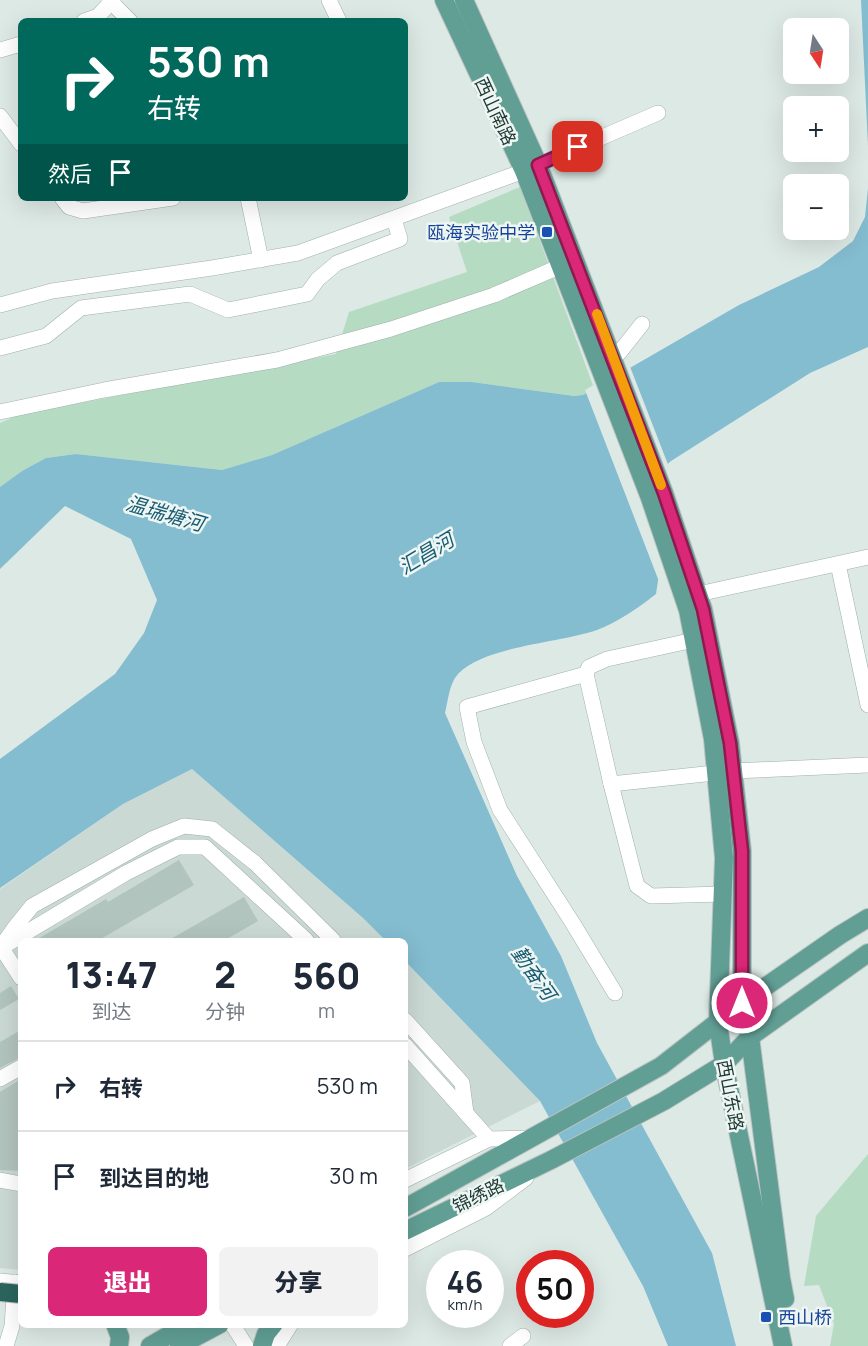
<!DOCTYPE html>
<html lang="zh">
<head>
<meta charset="utf-8">
<style>
	body { margin:0; font-family:Manrope,"Noto Sans SC",sans-serif; background:#f2f2f3; color:#1f2937; height:100vh; display:flex; flex-direction:column; font-size:22px; white-space:nowrap }
	* { box-sizing:border-box; margin:0 }
	p { font-size:20px; color:#747a83 }
	.icon { flex:none; width:33px; height:33px; fill:none; stroke:currentColor; stroke-width:2; stroke-linecap:round; stroke-linejoin:round }
	.map { position:relative; flex:1; overflow:hidden }
	.panel { position:absolute; left:18px; top:938px; width:390px; height:390px; display:flex; flex-direction:column; background:#fff; border-radius:9px; box-shadow:0 6px 24px #0002 }
	.panel>* { flex:none }
	.banner { position:absolute; left:18px; top:18px; width:390px; height:183px; border-radius:9px; box-shadow:0 6px 24px #0002; background:#00695c; color:#fff; overflow:hidden }
	.needle { width:39px; rotate:168deg }
	.buttons { position:absolute; left:783px; top:18px; display:grid; gap:12px }
	.buttons a { display:grid; place-items:center; width:66px; height:66px; border-radius:9px; background:#fff; box-shadow:0 6px 24px #0002; font-size:30px }
	.speed { position:absolute; left:426px; top:1250px; display:flex; gap:12px; font-size:30px; font-weight:700; text-align:center }
	.speed>* { display:grid; place-content:center; width:78px; height:78px; border-radius:50%; background:#fff; box-shadow:0 6px 24px #0002; line-height:1 }
	.speed small { font-size:15px; font-weight:400 }
	.speed .limit { border:9px solid #d22; background:#fff; color:#111 }
	.pin { position:absolute; display:grid; place-items:center; width:51px; height:51px; color:#fff; margin:-26px; border-radius:12px; box-shadow:0 3px 9px #0006 }
	.me { position:absolute; width:66px; margin:-33px; rotate:0deg; stroke-linejoin:round; filter:drop-shadow(0 0 4px #0008) }
	.turn { display:flex; align-items:center; gap:21px; height:126px; padding:0 30px; font-size:27px }
	.turn .icon { width:78px; height:78px; stroke-width:2.5 }
	.turn b { display:block; font-size:42px; line-height:51px }
	.then { display:flex; align-items:center; height:57px; padding:0 30px; background:#0003; gap:12px; font-size:22px }
	.eta { display:flex; justify-content:space-evenly; align-items:center; height:102px; text-align:center }
	.eta b { font-size:36px; font-weight:800; line-height:42px }
	.button { display:flex; gap:12px; margin-top:auto; padding:12px 30px }
	.button a { flex:1; height:69px; border-radius:9px; background:#db2777; color:#fff; font-size:24px; font-weight:800; line-height:69px; text-align:center }
	.button a+a { background:#f2f2f3; color:#1f2937 }
	ul { padding:0; list-style:none }
	li { display:flex; align-items:center; gap:18px; height:90px; padding:0 30px; border-top:2px solid #e0e1e3 }
	li div { flex:1 }
	li b { display:block; font-size:22px }
	li em { font-style:normal }
	.map>svg:first-child { display:block }
	.built { fill:#cbd9d4 }
	.green { fill:#b5dbc3 }
	.water { fill:#84bcd0 }
	.pier { fill:#dde9e5 }
	.building { fill:#b2c4be }
	.lines { fill:none; stroke-linecap:round; stroke-linejoin:round }
	.minor-casing { stroke:#a0b0ac; stroke-width:16 }
	.major-casing { stroke:#bcc3c2; stroke-width:20 }
	.minor { stroke:#fff; stroke-width:15 }
	.major { stroke:#619f95; stroke-width:18 }
	.highway-bridge-casing { stroke:#bcc3c2; stroke-width:20; stroke-linecap:butt }
	.highway-bridge { stroke:#2b645e; stroke-width:18 }
	.route-casing { stroke:#8e194d; stroke-width:15 }
	.route { stroke:#db2777; stroke-width:10 }
	.slow { stroke:#f59e0b; stroke-width:10 }
	.transit-dot { fill:#1a4fb4; stroke:#edf6f2; stroke-width:2 }
	.labels { text-anchor:middle; dominant-baseline:central; stroke-width:5; stroke-linejoin:round; paint-order:stroke }
	.street-label { font-size:18px; fill:#1f3834; stroke:#edf6f2 }
	.transit-label { font-size:18px; fill:#164399; stroke:#edf6f2; text-anchor:end }
	.water-label { font-size:20px; font-style:italic; fill:#1a5c73; stroke:#edf6f2 }
</style>
</head>
<body>
<div class="map">
<svg width="868" height="1346" viewBox="0 0 868 1346">
	<rect width="100%" height="100%" fill="#dde9e5"/>
	<!-- built -->
	<g class="built">
		<polygon points="192,769 363,918 385,940 21,940 21,1270 0,1268 0,889 123,804"/>
		<polygon points="405,961 540,1101 405,1169"/>
	</g>
	<!-- green -->
	<g class="green">
		<polygon points="520,187 594,388 583,395 574,396 472,382 439,382 272,455 222,470 76,454 46,458 22,471 0,487 0,423 18,415 336,354 349,312 467,272 449,217"/>
		<polygon points="868,1154 868,1346 830,1346 834,1324 819,1285 804,1286 816,1216"/>
	</g>
	<!-- water -->
	<g class="water">
		<polygon points="861,0 868,0 868,146"/>
		<path d="M868 188V347L810 373 671 461 651 478 641 519 659 574 656 594C638 608 618 622 597 630 559 643 485 646 458 674 449 684 448 701 445 713L517 876 561 956 597 1043 712 1253 736 1346H668L643 1286 540 1101 405 961V940H385L363 918 192 769 123 804 0 888V759L115 674 144 633 157 600 131 539 65 506 0 569V487L22 471 46 458 76 454 222 470 272 455 439 382H472L574 396 583 395 739 305 819 267 853 241 865 217Z"/>
	</g>
	<!-- pier -->
	<polygon class="pier" points="629,364 669,467 654,480 646,495 644,518 654,543 662,573 660,584 585,390"/>
	<!-- building -->
	<g class="building">
		<polygon points="179,860 194,885 99,940 36,940 106,899 108,902"/>
		<polygon points="244,897 258,921 225,940 169,940"/>
		<polygon points="11,986 19,999 0,1010 0,993"/>
		<polygon points="21,1030 21,1057 0,1068 0,1042"/>
		<polygon points="21,1079 21,1171 0,1170 0,1092"/>
	</g>
	<g class="lines">
		<defs>
			<g id="minor">
				<polyline points="109,0 130,21"/>
				<polyline points="329,0 339,21"/>
				<polyline points="84,21 98,16 113,0"/>
				<polyline points="0,50 21,44"/>
				<polyline points="0,116 21,144"/>
				<polyline points="62,198 69,207 83,211 173,198"/>
				<polyline points="248,198 261,260"/>
				<polyline points="0,305 52,291 212,268 298,253 524,171 658,113"/>
				<polyline points="0,348 46,336 81,308 190,294 228,310 307,294 318,279 337,263 400,239 394,219"/>
				<polyline points="612,355 619,353 642,324"/>
				<polyline points="0,412 104,390 277,360 391,329 494,295 561,266"/>
				<polyline points="838,564 868,705"/>
				<polyline points="689,596 868,557"/>
				<polyline points="694,640 607,659 589,667 586,674 611,784 733,771 868,765"/>
				<polyline points="586,674 467,707 474,742 500,810 572,922 615,993"/>
				<polyline points="611,784 637,886 651,896 723,894"/>
				<polyline points="4,946 126,873 178,847 205,847 306,940"/>
				<polyline points="21,978 1,947 15,927 32,906 152,839 184,826 212,829 255,863 333,940"/>
				<polyline points="405,1020 462,1083 466,1113"/>
				<polyline points="405,1045 489,1139"/>
				<polyline points="0,1079 21,1067"/>
				<polyline points="0,1180 21,1184"/>
				<polyline points="405,1180 489,1139 532,1138"/>
				<polyline points="405,1249 486,1208 526,1178"/>
				<polyline points="0,1281 21,1283"/>
				<polyline points="232,1324 246,1346"/>
				<polyline points="6,1346 12,1326 15,1282"/>
				<polyline points="277,1346 291,1324"/>
				<polyline points="510,1346 523,1336"/>
			</g>
			<g id="major">
				<polyline points="444,0 524,171 650,498 688,610 713,739 724,858 718,1023 724,1064 783,1346"/>
				<polyline points="464,0 538,164 664,493 703,609 730,743 733,771 742,851 742,1003 750,1037 781,1278 785,1299"/>
				<polyline points="405,1208 661,1066 742,1003 840,935 868,918"/>
				<polyline points="405,1231 551,1160 664,1101 724,1064 750,1037 868,953"/>
				<polyline points="115,1324 120,1337 119,1346"/>
				<polyline points="150,1346 188,1324"/>
				<polyline points="179,1346 220,1324"/>
				<polyline points="262,1346 266,1334 274,1324"/>
			</g>
		</defs>
		<!-- minor casing -->
		<use href="#minor" class="minor-casing"/>
		<!-- major casing -->
		<use href="#major" class="major-casing"/>
		<!-- minor -->
		<use href="#minor" class="minor"/>
		<!-- major -->
		<use href="#major" class="major"/>
		<defs>
			<polyline id="highway-bridge" points="0,1292 21,1294"/>
		</defs>
		<!-- highway-bridge casing -->
		<use href="#highway-bridge" class="highway-bridge-casing"/>
		<!-- highway-bridge -->
		<use href="#highway-bridge" class="highway-bridge"/>
	</g>
	<g class="lines">
		<defs>
			<polyline id="route" points="578,147 538,165 664,493 703,609 730,743 742,851 742,1003"/>
		</defs>
		<!-- route casing -->
		<use href="#route" class="route-casing"/>
		<!-- route -->
		<use href="#route" class="route"/>
		<!-- slow -->
		<polyline class="slow" points="597,314 661,485"/>
	</g>
	<!-- markers -->
	<g class="transit-dot">
		<rect x="541" y="226" width="12" height="12" rx="3"/>
		<rect x="760" y="1311" width="12" height="12" rx="3"/>
	</g>
	<g class="labels">
		<!-- street labels -->
		<g class="street-label">
			<text transform="translate(496 111) rotate(65)">西山南路</text>
			<text transform="translate(731 1095) rotate(79)">西山东路</text>
			<text transform="translate(478 1195) rotate(-26)">锦绣路</text>
		</g>
		<!-- transit labels -->
		<g class="transit-label">
			<text x="535" y="232">瓯海实验中学</text>
			<text x="778" y="1317" text-anchor="start">西山桥</text>
		</g>
		<!-- water labels -->
		<g class="water-label">
			<text transform="translate(165 513) rotate(16)">温瑞塘河</text>
			<text transform="translate(426 553) rotate(-31)">汇昌河</text>
			<text transform="translate(534 973) rotate(55)">勤奋河</text>
		</g>
	</g>
</svg>
<div class="buttons">
<a><svg class="needle" viewBox="-14 -14 28 28"><path d="M0-13l5 13h-10z" fill="#e53935"/><path d="M0 13l5-13h-10z" fill="#747a83"/></svg></a>
<a>+</a>
<a>−</a>
</div>
<div class="speed"><div>46<small>km/h</small></div><div class="limit">50</div></div>
<div class="pin" style="left:578px;top:147px;background:#d93025"><svg class="icon" aria-label="arrive" viewBox="0 0 24 24"><path d="M6 21V4h12l-3 4 3 4H6"/></svg></div>
<svg class="me" style="left:742px;top:1003px" viewBox="-20 -20 40 40"><circle r="17" fill="#db2777" stroke="#fff" stroke-width="3"/><path d="M0-11L8 9 0 5-8 9z" fill="#fff"/></svg>
<div class="banner">
<div class="turn"><svg class="icon" aria-label="right" viewBox="0 0 24 24"><path d="M7 20v-9h11M14 6l5 5-5 5"/></svg><div><b>530 m</b>右转</div></div>
<div class="then">然后<svg class="icon" aria-label="arrive" viewBox="0 0 24 24"><path d="M6 21V4h12l-3 4 3 4H6"/></svg></div>
</div>
<section class="panel">
<div class="eta">
<div><b>13:47</b><p>到达</p></div>
<div><b>2</b><p>分钟</p></div>
<div><b>560</b><p>m</p></div>
</div>
<ul>
<li><svg class="icon" aria-label="right" viewBox="0 0 24 24"><path d="M7 20v-9h11M14 6l5 5-5 5"/></svg><div><b>右转</b></div><em>530 m</em></li>
<li><svg class="icon" aria-label="arrive" viewBox="0 0 24 24"><path d="M6 21V4h12l-3 4 3 4H6"/></svg><div><b>到达目的地</b></div><em>30 m</em></li>
</ul>
<div class="button"><a>退出</a><a>分享</a></div>
</section>
</div>
</body>
</html>
